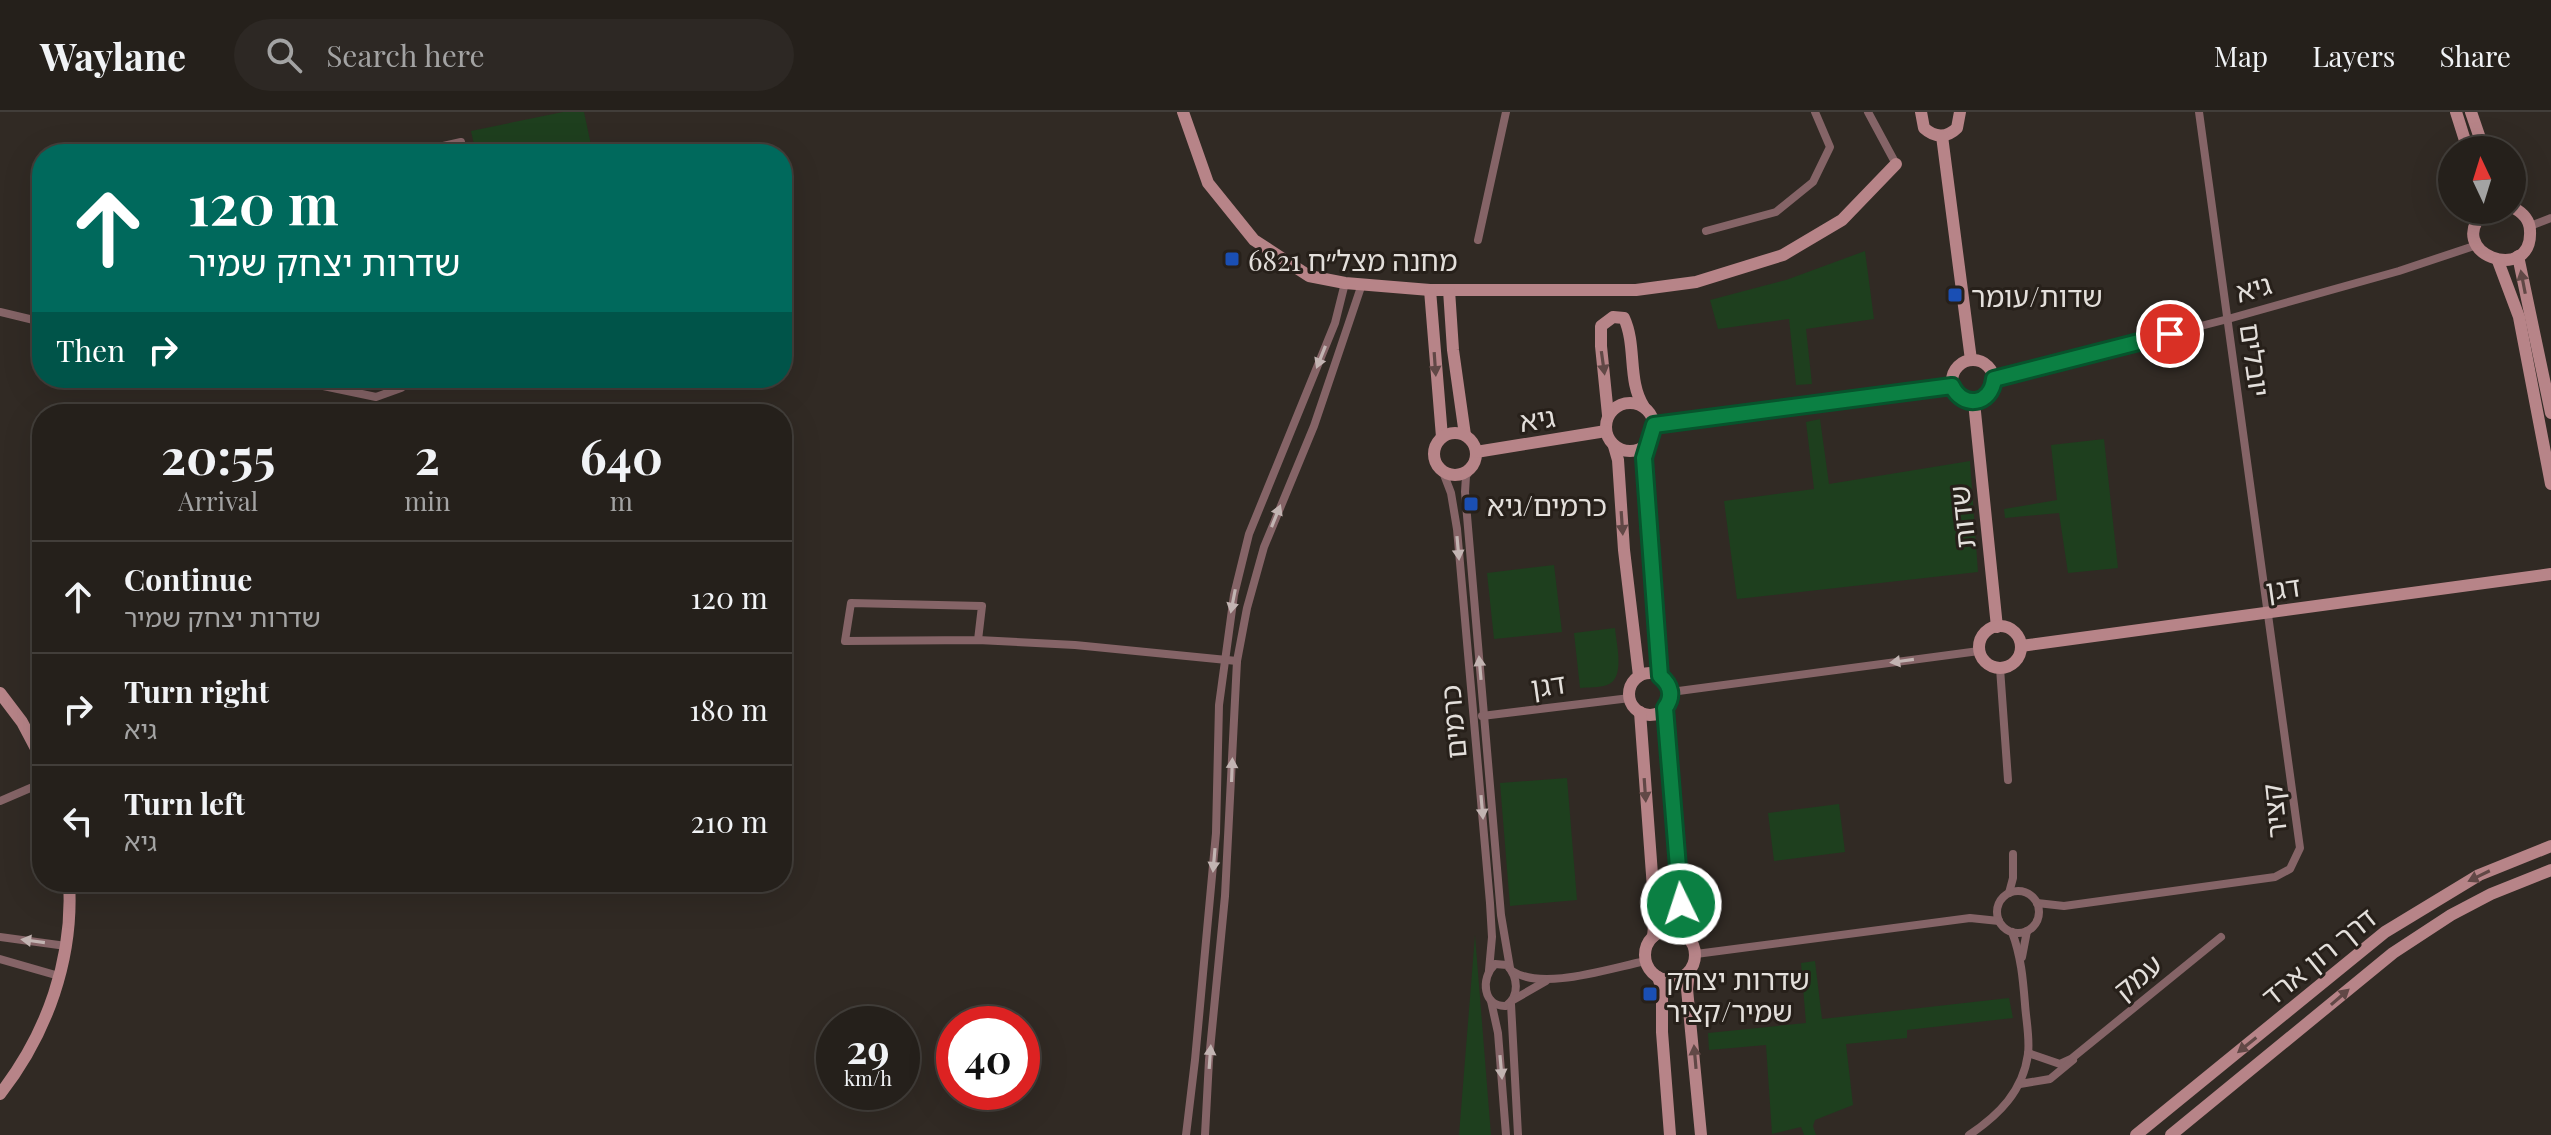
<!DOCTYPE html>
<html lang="en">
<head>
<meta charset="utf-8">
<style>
	body { margin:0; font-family:"Playfair Display","Noto Sans Hebrew",serif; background:#2d2824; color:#f1f3f6; height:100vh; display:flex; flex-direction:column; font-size:30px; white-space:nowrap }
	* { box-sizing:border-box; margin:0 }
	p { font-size:26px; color:#a3a3a3 }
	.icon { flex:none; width:44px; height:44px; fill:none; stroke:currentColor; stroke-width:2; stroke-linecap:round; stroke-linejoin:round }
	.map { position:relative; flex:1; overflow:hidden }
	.panel { position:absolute; left:32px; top:292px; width:760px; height:488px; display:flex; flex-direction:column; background:#25201b; border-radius:32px; box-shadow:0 8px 32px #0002,0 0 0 2px #423e3a }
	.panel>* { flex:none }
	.top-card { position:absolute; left:32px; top:32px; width:760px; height:244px; border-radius:32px; box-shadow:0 8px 32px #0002,0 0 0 2px #423e3a; background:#00695c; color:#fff; overflow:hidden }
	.needle { width:52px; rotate:356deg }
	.buttons { position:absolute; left:2438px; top:24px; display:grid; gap:16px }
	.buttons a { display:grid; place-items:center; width:88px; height:88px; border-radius:50%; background:#25201b; box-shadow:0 8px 32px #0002,0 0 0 2px #423e3a; font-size:40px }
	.speed { position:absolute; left:816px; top:894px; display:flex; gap:16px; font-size:40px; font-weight:700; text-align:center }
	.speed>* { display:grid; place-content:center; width:104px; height:104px; border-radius:50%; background:#25201b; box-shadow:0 8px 32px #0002,0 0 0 2px #423e3a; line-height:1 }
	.speed small { font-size:20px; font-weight:400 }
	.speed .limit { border:12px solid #d22; background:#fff; color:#111 }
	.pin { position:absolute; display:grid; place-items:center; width:68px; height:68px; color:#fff; margin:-34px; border:4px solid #fff; border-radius:50%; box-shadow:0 2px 8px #0007 }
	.me { position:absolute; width:88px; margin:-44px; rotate:356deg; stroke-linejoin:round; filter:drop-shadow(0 0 6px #0008) }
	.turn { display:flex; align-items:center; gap:28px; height:168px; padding:0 24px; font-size:36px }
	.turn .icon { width:104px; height:104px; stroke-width:2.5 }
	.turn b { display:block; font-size:56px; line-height:68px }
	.then { display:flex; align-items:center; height:76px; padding:0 24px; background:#0003; gap:16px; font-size:30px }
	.eta { display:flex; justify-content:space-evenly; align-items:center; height:136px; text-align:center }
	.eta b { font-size:48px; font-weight:700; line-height:56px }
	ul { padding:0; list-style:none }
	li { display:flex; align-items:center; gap:24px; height:112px; padding:0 24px; border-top:2px solid #423e3a }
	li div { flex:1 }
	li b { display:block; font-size:30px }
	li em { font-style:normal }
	header { display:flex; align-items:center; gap:48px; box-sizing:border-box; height:112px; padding:0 40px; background:#25201b; border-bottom:2px solid #423e3a }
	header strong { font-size:38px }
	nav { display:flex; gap:44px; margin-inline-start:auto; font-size:28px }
	.search { width:560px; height:72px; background:#2d2824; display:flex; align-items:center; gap:20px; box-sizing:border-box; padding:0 28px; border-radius:44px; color:#a3a3a3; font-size:30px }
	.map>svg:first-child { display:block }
	.green { fill:#1e3f1e }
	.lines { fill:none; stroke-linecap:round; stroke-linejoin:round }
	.street { stroke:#856467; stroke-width:8 }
	.secondary { stroke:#b78488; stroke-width:12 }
	.oneway { fill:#614846 }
	.oneway2 { fill:#c2b4b2 }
	.route-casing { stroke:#07532c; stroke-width:20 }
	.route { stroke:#0b8043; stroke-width:14 }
	.transit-dot { fill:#1a4fb4; stroke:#27201a; stroke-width:3 }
	.labels { text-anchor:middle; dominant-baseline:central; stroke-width:6; stroke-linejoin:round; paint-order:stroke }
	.poi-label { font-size:28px; fill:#e3dfdb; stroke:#27201a; text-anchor:start }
	.street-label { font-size:28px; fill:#e3dfdb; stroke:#27201a }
</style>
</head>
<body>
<header>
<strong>Waylane</strong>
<div class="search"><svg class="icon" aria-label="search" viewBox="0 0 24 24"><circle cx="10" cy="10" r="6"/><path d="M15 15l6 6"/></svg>Search here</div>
<nav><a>Map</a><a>Layers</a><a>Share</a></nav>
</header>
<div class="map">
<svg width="2551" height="1023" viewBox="0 0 2551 1023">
	<rect width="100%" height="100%" fill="#312a24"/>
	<!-- green -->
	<g class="green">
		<polygon points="563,0 584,0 593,42 476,42 471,19"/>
		<polygon points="1865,139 1874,207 1806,217 1812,272 1796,273 1789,207 1718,217 1710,188 1786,168"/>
		<polygon points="1820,307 1829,372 1970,349 1978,460 1737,487 1724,389 1814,377 1806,310"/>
		<polygon points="2104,327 2118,456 2068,461 2059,401 2005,406 2004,397 2057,388 2051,333"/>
		<polygon points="1554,453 1562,520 1494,527 1487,461"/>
		<path d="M1615 516C1616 531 1626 567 1607 573 1599 576 1588 575 1580 576L1574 521Z"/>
		<polygon points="1567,666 1577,788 1510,794 1500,671"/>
		<polygon points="1839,692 1845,740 1774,749 1768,701"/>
		<polygon points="1475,823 1491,1023 1459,1023"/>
		<polygon points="1815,849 1822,907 2009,886 2013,906 1907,918 1907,926 1846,932 1853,993 1815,1008 1813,1014 1816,1023 1804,1023 1801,1015 1772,1022 1766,933 1709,938 1708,921 1806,911 1801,851"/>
	</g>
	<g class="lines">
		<!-- street -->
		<g class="street">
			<polyline points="1868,0 1896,52"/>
			<polyline points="408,42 461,30"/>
			<polyline points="2530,114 2551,106"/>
			<polyline points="1706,119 1776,100 1813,70 1830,35 1815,0"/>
			<polyline points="1478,128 1506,0"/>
			<polyline points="0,200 42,210"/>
			<polyline points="285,266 376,285 401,276 414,266"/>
			<polyline points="1994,267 2228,207 2399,159 2477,133"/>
			<polyline points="1470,358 1466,364 1465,380 1501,803 1510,856"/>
			<polyline points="1443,360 1451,381 1457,417 1490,791 1492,825 1489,858"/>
			<polyline points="978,528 982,494 851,491 845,529 978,528 1075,533 1237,549"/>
			<polyline points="2000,556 2008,668"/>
			<polyline points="1671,580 1979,539"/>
			<polyline points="1482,604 1630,586"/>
			<polyline points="0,689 42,671"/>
			<circle cx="2018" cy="800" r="21"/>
			<polyline points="2009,781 2013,766 2013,742"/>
			<polyline points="2037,791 2064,794 2275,765 2290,757 2300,736 2199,0"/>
			<polyline points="0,825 66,834"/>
			<polyline points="1696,842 1970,806 1999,809"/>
			<polyline points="2022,845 2027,819"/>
			<polyline points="0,847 59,864"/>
			<path d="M1495 852 1507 853C1518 865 1520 884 1506 894 1483 895 1480 866 1495 852Z"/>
			<path d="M1512 859C1543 879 1610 856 1646 849"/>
			<polyline points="1513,888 1546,869"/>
			<polyline points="1491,889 1498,921 1506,1023"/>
			<polyline points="1511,892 1518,1023"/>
			<polyline points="2028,941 2060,952 2071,947 2221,825"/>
			<polyline points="2020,972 2050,967 2073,948"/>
			<polyline points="1186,1023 1195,948 1216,721 1219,593 1234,483 1249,422 1335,211 1345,171"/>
			<polyline points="1205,1023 1209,948 1225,784 1237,549 1247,496 1264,435 1314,314 1362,172"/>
			<path d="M1969 1023C1999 1003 2023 979 2028 942 2030 926 2026 908 2025 892 2023 867 2021 844 2012 820"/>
		</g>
		<!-- secondary -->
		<g class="secondary">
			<polyline points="1183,0 1208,71 1254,128 1309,164 1345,171 1430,178 1636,178 1696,170 1783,143 1842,108 1896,52"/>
			<path d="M1921 0 1924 16C1935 26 1947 26 1957 16L1960 0"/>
			<polyline points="2456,0 2468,38"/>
			<polyline points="2471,0 2484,38"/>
			<polyline points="1942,24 1971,248"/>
			<path d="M2486 98C2440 141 2533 174 2530 119 2530 107 2522 100 2512 95"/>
			<polyline points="2518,144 2551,301"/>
			<polyline points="2498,149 2519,205 2551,372"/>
			<polyline points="1430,178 1442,325"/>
			<polyline points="1449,178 1453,238 1465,323"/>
			<circle cx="1973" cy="269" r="21"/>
			<polyline points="1974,290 1997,515"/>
			<circle cx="1630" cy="315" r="24"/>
			<path d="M1608 303 1601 234V214L1613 205 1624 206C1637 234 1627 269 1644 295"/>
			<polyline points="1654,313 1952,274"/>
			<circle cx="1455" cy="342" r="21"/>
			<polyline points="1647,332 1644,346 1660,564"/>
			<polyline points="1614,334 1618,348 1624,438 1639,564"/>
			<polyline points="1476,340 1606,319"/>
			<circle cx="2000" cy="535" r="21"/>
			<polyline points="2021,534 2551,462"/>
			<circle cx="1650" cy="582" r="21"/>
			<polyline points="0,581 22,610 42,648"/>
			<polyline points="1665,596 1682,808 1686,823"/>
			<polyline points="1640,600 1655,803 1653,825"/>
			<circle cx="1670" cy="843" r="25"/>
			<polyline points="1689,860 1687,877 1701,1023"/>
			<polyline points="1658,865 1662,877 1662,920 1670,1023"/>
			<path d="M0 982C47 922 74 846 69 770"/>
			<polyline points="2136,1023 2385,820 2479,763 2551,734"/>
			<polyline points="2171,1023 2393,841 2451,803 2491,782 2551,758"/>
		</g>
	</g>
	<!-- one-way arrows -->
	<defs><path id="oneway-solid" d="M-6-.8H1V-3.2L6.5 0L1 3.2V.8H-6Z" transform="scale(2)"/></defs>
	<g class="oneway">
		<use href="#oneway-solid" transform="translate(2523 170) rotate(-101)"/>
		<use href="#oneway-solid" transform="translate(1603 251) rotate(82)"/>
		<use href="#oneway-solid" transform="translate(1435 252) rotate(86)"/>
		<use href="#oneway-solid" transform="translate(1622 411) rotate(86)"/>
		<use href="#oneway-solid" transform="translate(1645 678) rotate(86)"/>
		<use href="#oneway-solid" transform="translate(2479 764) rotate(154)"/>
		<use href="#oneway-solid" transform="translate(2340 885) rotate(-41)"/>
		<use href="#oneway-solid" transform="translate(2247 933) rotate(141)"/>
		<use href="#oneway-solid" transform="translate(1695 945) rotate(-95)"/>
	</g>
	<g class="oneway2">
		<use href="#oneway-solid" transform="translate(1321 245) rotate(112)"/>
		<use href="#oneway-solid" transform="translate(1276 404) rotate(-68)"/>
		<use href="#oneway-solid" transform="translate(1458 436) rotate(85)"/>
		<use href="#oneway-solid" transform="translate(1233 489) rotate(101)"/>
		<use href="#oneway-solid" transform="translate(1902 549) rotate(172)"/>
		<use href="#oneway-solid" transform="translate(1480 556) rotate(-95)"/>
		<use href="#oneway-solid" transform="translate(1232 658) rotate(-88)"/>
		<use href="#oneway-solid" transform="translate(1482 695) rotate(85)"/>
		<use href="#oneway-solid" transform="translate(1214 748) rotate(95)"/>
		<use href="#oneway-solid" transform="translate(33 829) rotate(-172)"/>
		<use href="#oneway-solid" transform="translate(1210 945) rotate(-86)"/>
		<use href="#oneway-solid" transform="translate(1501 955) rotate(85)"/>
	</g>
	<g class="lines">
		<defs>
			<path id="route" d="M1681 792 1665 596C1674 584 1671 573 1660 564L1644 346 1654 313 1952 274C1963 297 1991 293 1994 267L2170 222"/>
		</defs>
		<!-- route casing -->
		<use href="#route" class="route-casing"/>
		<!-- route -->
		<use href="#route" class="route"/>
	</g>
	<!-- markers -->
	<g class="transit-dot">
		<rect x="1224" y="139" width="16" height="16" rx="4"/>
		<rect x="1947" y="175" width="16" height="16" rx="4"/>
		<rect x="1463" y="384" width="16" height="16" rx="4"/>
		<rect x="1642" y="874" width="16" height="16" rx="4"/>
	</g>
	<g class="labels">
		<!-- poi labels -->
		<g class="poi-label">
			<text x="1248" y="147">מחנה מצל״ח 6821</text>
			<text x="1971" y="183">שדות/עומר</text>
			<text x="1487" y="392">כרמים/גיא</text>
			<text x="1666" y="866">שדרות יצחק<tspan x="1666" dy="32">שמיר/קציר</tspan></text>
		</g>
		<!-- street labels -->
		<g class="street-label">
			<text transform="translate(2253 175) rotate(-16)">גיא</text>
			<text transform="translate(2256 248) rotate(82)">יובלים</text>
			<text transform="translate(1537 306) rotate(-9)">גיא</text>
			<text transform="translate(1961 405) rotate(-96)">שדות</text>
			<text transform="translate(2283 475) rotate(-8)">דגן</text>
			<text transform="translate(1548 572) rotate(-8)">דגן</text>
			<text transform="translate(1452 610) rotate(-95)">כרמים</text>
			<text transform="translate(2273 699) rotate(-96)">קציר</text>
			<text transform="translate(2318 844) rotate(-39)">דרך רון ארד</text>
			<text transform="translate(2137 864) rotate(-39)">עמק</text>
		</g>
	</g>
</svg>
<div class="buttons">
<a><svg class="needle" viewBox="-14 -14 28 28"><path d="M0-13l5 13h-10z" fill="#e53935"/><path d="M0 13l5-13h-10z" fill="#a3a3a3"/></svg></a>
</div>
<div class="speed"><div>29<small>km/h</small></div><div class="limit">40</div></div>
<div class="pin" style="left:2170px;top:222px;background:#d93025"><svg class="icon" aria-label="arrive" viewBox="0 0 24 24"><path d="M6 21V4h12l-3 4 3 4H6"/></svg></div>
<svg class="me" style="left:1681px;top:792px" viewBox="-20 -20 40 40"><circle r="17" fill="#0b8043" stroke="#fff" stroke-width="3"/><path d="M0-11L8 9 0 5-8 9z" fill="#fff"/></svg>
<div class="top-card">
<div class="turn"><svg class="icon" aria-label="ahead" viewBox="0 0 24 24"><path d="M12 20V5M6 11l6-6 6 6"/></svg><div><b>120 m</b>שדרות יצחק שמיר</div></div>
<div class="then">Then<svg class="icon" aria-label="right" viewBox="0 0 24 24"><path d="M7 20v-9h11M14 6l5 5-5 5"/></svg></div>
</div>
<section class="panel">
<div class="eta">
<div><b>20:55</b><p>Arrival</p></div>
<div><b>2</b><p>min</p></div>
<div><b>640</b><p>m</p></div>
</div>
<ul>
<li><svg class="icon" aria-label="ahead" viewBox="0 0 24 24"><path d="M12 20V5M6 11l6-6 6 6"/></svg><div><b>Continue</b><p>שדרות יצחק שמיר</p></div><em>120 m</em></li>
<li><svg class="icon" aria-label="right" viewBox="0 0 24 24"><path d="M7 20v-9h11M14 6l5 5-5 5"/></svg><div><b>Turn right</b><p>גיא</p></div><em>180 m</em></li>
<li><svg class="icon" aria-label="left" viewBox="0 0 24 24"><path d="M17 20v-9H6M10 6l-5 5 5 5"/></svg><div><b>Turn left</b><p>גיא</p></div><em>210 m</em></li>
</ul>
</section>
</div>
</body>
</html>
